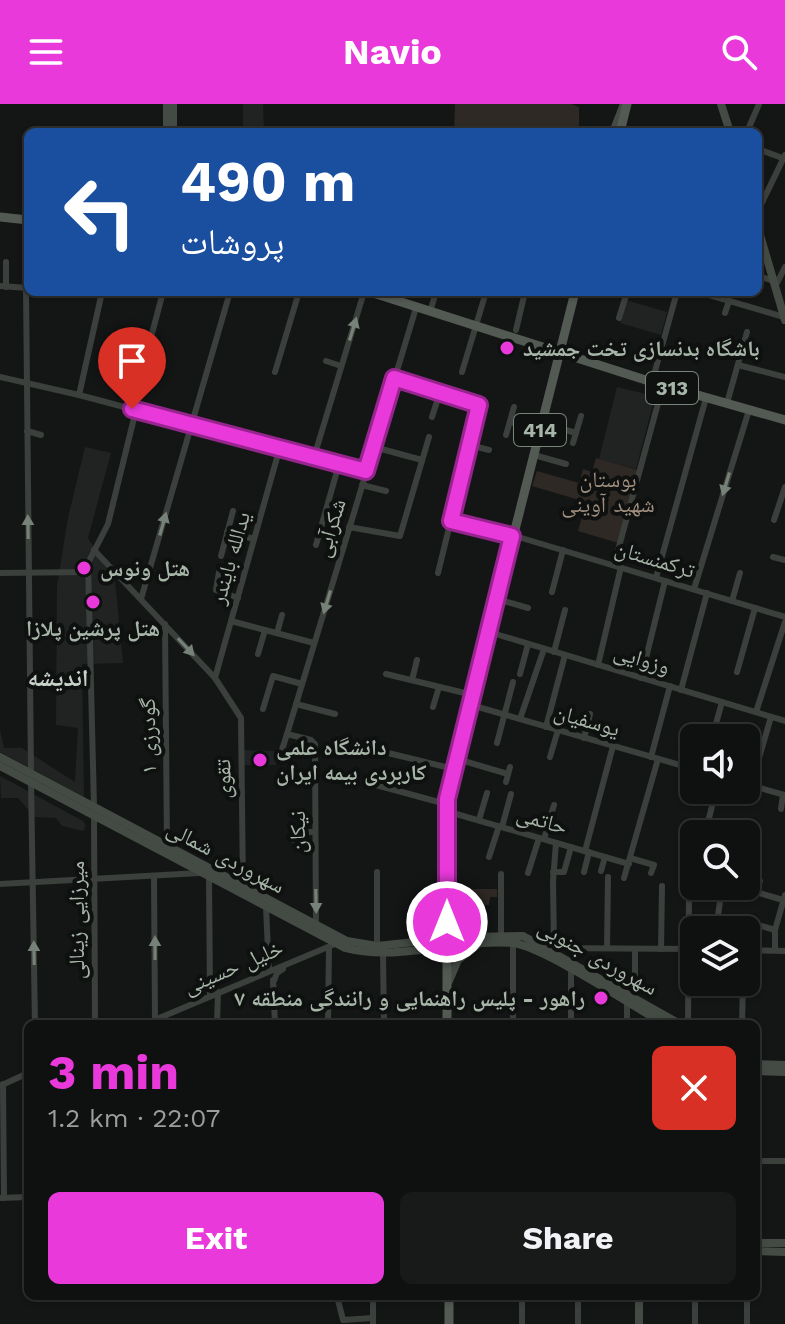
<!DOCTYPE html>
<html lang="en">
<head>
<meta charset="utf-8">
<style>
	body { margin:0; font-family:"Work Sans","Noto Naskh Arabic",sans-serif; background:#181919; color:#f1f3f6; height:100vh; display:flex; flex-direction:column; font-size:30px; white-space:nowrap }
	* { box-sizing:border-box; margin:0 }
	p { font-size:26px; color:#9b9d9f }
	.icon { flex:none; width:44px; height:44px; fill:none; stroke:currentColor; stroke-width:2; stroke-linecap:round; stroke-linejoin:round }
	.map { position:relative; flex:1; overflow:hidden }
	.side { position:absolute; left:24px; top:916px; width:736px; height:280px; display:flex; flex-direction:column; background:#0f1010; border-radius:12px; box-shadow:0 2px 6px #0004,0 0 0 2px #2f3030 }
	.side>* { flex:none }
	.banner { position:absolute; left:24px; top:24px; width:738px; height:168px; border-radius:12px; box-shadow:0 2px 6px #0004,0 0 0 2px #2f3030; background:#1a4fa0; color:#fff; overflow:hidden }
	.buttons { position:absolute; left:680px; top:620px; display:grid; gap:16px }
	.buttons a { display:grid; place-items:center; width:80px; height:80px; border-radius:12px; background:#0f1010; box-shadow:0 2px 6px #0004,0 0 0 2px #2f3030; font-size:40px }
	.pin { position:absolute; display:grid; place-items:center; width:68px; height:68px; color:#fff; margin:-82px -34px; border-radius:50% 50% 50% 0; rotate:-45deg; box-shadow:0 0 8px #0007 }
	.pin .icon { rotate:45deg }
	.me { position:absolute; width:88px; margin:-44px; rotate:0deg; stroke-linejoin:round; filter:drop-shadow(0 0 6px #0008) }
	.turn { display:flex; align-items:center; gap:28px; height:168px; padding:0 24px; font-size:36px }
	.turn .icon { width:104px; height:104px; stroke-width:2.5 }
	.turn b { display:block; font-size:56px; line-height:68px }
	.round { display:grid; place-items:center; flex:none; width:84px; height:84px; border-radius:12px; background:#181919 }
	.overview { display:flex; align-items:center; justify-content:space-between; height:136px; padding:0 24px }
	h1 { font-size:48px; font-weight:700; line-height:60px; color:#e939db }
	.primary-button { display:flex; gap:16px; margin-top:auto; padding:16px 24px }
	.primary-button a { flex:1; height:92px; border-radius:12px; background:#e939db; color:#fff; font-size:32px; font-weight:700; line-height:92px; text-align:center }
	.primary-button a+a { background:#181919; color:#f1f3f6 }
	header { display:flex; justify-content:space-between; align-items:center; height:104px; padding:0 24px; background:#e939db; color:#fff; font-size:36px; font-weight:700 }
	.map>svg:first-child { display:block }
	.built { fill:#202322 }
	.green { fill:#2e2925 }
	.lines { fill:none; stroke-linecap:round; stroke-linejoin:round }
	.street { stroke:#3b403c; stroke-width:6 }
	.secondary { stroke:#444b45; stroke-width:8 }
	.primary { stroke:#525a53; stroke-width:9 }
	.oneway { fill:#768177 }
	.route-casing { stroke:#97258e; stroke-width:20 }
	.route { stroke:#e939db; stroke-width:14 }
	.poi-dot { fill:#e939db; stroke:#0f1110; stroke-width:3 }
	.labels { text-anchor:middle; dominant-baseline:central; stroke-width:8; stroke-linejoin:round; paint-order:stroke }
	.shield { fill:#0f1110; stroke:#79847a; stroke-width:2 }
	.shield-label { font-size:20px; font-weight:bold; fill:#a7b6a8 }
	.poi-label { font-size:22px; font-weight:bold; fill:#a7b6a8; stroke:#0f1110; text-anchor:start }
	.park-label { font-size:22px; fill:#a08f7f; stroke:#0f1110 }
	.street-label { font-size:22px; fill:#a7b6a8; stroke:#0f1110 }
	.neighbourhood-label { font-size:24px; font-weight:bold; fill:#c8d2c9; stroke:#0f1110 }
</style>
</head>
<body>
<header><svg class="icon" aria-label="menu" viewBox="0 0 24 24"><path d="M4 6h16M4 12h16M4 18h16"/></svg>Navio<svg class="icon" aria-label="search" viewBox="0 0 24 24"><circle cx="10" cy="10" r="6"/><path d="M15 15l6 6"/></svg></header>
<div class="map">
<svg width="785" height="1220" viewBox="0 0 785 1220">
	<rect width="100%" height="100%" fill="#141615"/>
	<!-- built -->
	<g class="built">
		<polygon points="243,0 263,0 264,28 243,28"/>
		<polygon points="626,196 667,208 661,231 620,219"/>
		<polygon points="617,283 655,292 636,365 599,355"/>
		<polygon points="85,343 111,349 88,434 115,477 123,559 82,560 84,693 0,648 0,626 4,644 22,644 75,678 78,624 56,621 57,482 68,414"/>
		<polygon points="243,646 277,647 276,661 243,661"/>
		<polygon points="0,672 83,717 86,722 83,727 62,722 56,714 35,713 18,694 1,694"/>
	</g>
	<!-- green -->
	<g class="green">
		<polygon points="455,0 571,0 579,3 579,28 454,28"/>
		<polygon points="596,354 638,366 618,439 578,427 586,398 532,382 537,367 579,379 583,365 592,368"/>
		<polygon points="460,785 497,785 497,793 490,793 489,801 460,801"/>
	</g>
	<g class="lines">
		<!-- street -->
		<g class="street">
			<polyline points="747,28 759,0"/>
			<polyline points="758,45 785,55"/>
			<polyline points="758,107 785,51"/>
			<polyline points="6,158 6,183"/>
			<polyline points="758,172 774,177"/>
			<polyline points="0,182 28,184"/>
			<polyline points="775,183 785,163"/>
			<polyline points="26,184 31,669"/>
			<polyline points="699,188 784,213"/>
			<polyline points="430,208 436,188"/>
			<polyline points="725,209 729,197"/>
			<polyline points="619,214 627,188"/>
			<polyline points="516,226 525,188"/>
			<polyline points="326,257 341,262"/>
			<polyline points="738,261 785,273"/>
			<polyline points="275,268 299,188"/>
			<polyline points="462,268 486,188"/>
			<polyline points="0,273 79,291 366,367"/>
			<polyline points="394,274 479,301 438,469"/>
			<polyline points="652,278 677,188"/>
			<polyline points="79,291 102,188"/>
			<polyline points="727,299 747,228"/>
			<polyline points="132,305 163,188"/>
			<polyline points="432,313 440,288"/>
			<polyline points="510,318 540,327"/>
			<polyline points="542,319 576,329"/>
			<polyline points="27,327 41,331"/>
			<polyline points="506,331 514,303"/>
			<polyline points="573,339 581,312"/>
			<polyline points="470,341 489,346"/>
			<polyline points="374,343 422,356"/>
			<polyline points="534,351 566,360"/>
			<polyline points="314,353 364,188"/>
			<polyline points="362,381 386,387"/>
			<polyline points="774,416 785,383"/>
			<polyline points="451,417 512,432"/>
			<polyline points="349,423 400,432 429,333"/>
			<polyline points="227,428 254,435"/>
			<polyline points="515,432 785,513"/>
			<polyline points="316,441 339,360"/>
			<polyline points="94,446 215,574 241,614 243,783"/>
			<polyline points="221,452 233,407"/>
			<polyline points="773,453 785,456"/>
			<polyline points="614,461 663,281"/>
			<polyline points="219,468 216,486 238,494"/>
			<polyline points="0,469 88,468"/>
			<polyline points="656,474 706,294"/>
			<polyline points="694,485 749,306"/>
			<polyline points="552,488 563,446"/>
			<polyline points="141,495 230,188"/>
			<polyline points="497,495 528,504"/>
			<polyline points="732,497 740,469"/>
			<polyline points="231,517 314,539"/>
			<polyline points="165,520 167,743"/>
			<polyline points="489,528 785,617"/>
			<polyline points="277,529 282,511"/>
			<polyline points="554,548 565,506"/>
			<polyline points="258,550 265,526"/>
			<polyline points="598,561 621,463"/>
			<polyline points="737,568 755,504"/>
			<polyline points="386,570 473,591"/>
			<polyline points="520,570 528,540"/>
			<polyline points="215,574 280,343"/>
			<polyline points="641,574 665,477"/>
			<polyline points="412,576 417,556"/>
			<polyline points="681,586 707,489"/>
			<polyline points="296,600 335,610"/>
			<polyline points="471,601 694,665"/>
			<polyline points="433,603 439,583"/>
			<polyline points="263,605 273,572 302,580"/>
			<polyline points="756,608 785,518"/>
			<polyline points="520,615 544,545"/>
			<polyline points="546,623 565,551"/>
			<polyline points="584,634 590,610"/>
			<polyline points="712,634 722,598"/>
			<polyline points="497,639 513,578"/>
			<polyline points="281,649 287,630"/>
			<polyline points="388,649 454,665"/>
			<polyline points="550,653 558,626"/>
			<polyline points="651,653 670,582"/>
			<polyline points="457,655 508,670"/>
			<polyline points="31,678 35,920"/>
			<polyline points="365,678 446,700"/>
			<polyline points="506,678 510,663"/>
			<polyline points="746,680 785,691"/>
			<polyline points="751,681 771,613"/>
			<polyline points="94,702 88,459 108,420 136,306"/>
			<polyline points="781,705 783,691"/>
			<polyline points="446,707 629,760"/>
			<polyline points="94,712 95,920"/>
			<polyline points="479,716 487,689"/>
			<polyline points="502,723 511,690"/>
			<polyline points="705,730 716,686"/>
			<polyline points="544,735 554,701"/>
			<polyline points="293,736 294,728 315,728"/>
			<polyline points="585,747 613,642"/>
			<polyline points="489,753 499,722"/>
			<polyline points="630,754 654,761 651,769"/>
			<polyline points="601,767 605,753"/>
			<polyline points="377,768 377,842"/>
			<polyline points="553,768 564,768 571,743"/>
			<polyline points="584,768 589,748"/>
			<polyline points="528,769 539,734"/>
			<polyline points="501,770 501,830"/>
			<polyline points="154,772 155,916"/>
			<polyline points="209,773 210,891"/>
			<polyline points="624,774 658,655"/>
			<polyline points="760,777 756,788 783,796"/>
			<polyline points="0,780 200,769"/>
			<polyline points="266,803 269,867"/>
			<polyline points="758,821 775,826"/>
			<polyline points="316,822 315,640 311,636 287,630 416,204"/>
			<polyline points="716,826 722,783"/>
			<polyline points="547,844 694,845"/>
			<polyline points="554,844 553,777 556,739"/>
			<polyline points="607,844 608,773"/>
			<polyline points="635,845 635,894"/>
			<polyline points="661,845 662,782"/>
			<polyline points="746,846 785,847"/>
			<polyline points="775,846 775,826 785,791"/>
			<polyline points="383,848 384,920"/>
			<polyline points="273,876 275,920"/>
			<polyline points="274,877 277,869 283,865"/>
			<polyline points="145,920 335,840"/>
			<polyline points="217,920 218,888"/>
			<polyline points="328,920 329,843"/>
			<polyline points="513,920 513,839"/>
			<polyline points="571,920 571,867"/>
			<polyline points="627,920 627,899"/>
			<polyline points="688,920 689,793 694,772"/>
			<polyline points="742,920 743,878"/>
			<polyline points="3,980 4,1094"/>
			<polyline points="2,981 28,969"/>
			<polyline points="756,1057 785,1057"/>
			<polyline points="0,1094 28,1093"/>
			<polyline points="337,1192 343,1216 373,1214"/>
			<polyline points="373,1192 373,1220"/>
			<polyline points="522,1220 522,1192"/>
			<polyline points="578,1220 578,1192"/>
			<polyline points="695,1220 695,1192"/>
			<polyline points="747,1220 747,1192"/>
		</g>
		<!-- secondary -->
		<g class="secondary">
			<polyline points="167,0 167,28"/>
			<polyline points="721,0 730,28"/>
			<polyline points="173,28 173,0"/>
			<polyline points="613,28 624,0"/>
			<polyline points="758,124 785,216"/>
			<polyline points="0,653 347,837 377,842 462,833 523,832 680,920"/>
			<path d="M0 662 345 844C398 858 457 835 512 839 539 840 635 903 664 920"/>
			<polyline points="449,877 458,856 476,842"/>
			<polyline points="756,960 785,961"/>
			<polyline points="756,967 785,968"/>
			<polyline points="756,1139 785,1139"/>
			<polyline points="756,1147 785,1148"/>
			<polyline points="639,1192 639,1220"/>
		</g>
		<!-- primary -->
		<g class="primary">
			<polyline points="620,28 627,0"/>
			<polyline points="0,113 28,116"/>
			<polyline points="370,188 652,278 785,316"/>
			<polyline points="447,920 447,695 575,188"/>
			<polyline points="449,1192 449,1220"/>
		</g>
	</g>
	<!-- one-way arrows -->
	<defs><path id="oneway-solid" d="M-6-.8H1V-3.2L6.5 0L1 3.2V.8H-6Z" transform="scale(2)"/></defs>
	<g class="oneway">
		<use href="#oneway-solid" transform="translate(353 225) rotate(-73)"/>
		<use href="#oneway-solid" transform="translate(726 380) rotate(107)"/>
		<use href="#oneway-solid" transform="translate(163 420) rotate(-74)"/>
		<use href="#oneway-solid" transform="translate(28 423) rotate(-91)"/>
		<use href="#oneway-solid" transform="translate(327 498) rotate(107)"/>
		<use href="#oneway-solid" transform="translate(186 543) rotate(47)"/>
		<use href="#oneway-solid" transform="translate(316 797) rotate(89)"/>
		<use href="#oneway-solid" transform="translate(155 844) rotate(-90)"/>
		<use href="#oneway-solid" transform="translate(34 849) rotate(-91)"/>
	</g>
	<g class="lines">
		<defs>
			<polyline id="route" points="132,305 366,367 394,274 479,301 451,417 512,432 447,695 447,818"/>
		</defs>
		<!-- route casing -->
		<use href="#route" class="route-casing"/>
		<!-- route -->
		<use href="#route" class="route"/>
	</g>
	<!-- markers -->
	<g class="poi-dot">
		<circle cx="507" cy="244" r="8"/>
		<circle cx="84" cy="464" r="8"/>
		<circle cx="93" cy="498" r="8"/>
		<circle cx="260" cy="656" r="8"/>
		<circle cx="601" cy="894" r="8"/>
	</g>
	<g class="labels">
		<!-- shield labels -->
		<g class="shield">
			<rect x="646" y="268" width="52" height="32" rx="6"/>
			<rect x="514" y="310" width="52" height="32" rx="6"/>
		</g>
		<g class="shield-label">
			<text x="672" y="284">313</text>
			<text x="540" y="326">414</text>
		</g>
		<!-- poi labels -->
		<g class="poi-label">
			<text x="523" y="244">باشگاه بدنسازى تخت جمشيد</text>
			<text x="100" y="464">هتل ونوس</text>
			<text x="93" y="524" text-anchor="middle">هتل پرشین پلازا</text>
			<text x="276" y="643">دانشگاه علمی<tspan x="276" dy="25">کاربردی بیمه ایران</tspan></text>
			<text x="585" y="894" text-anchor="end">راهور - پلیس راهنمایی و رانندگی منطقه ۷</text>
		</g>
		<!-- park labels -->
		<g class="park-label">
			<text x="608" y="375">بوستان<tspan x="608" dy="25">شهید آوینی</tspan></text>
		</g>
		<!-- street labels -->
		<g class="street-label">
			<text transform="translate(330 424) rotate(-73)">شکرآبی</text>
			<text transform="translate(230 454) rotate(-74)">یدالله بایندر</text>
			<text transform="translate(655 455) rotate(17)">ترکمنستان</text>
			<text transform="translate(642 555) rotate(17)">وزوایی</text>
			<text transform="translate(587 616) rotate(16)">یوسفیان</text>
			<text transform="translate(148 632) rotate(-91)">گودرزی ۱</text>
			<text transform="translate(223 675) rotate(-91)">تقوی</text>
			<text transform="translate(542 716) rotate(16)">حاتمی</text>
			<text transform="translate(297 728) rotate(-90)">نیکان</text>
			<text transform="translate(226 753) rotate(28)">سهروردی شمالی</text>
			<text transform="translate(76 816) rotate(-90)">میرزایی زینالی</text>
			<text transform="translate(598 853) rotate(29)">سهروردی جنوبی</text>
			<text transform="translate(233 863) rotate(-23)">خلیل حسینی</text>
		</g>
		<!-- neighbourhood labels -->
		<g class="neighbourhood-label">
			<text x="58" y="574">اندیشه</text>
		</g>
	</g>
</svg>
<div class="buttons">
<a><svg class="icon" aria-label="sound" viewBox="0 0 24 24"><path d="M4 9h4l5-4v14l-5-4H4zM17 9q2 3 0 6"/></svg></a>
<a><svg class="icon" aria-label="search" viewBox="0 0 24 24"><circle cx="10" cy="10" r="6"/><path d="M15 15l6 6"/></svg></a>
<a><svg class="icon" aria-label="layers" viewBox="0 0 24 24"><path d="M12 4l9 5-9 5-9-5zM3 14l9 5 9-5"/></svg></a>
</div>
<div class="pin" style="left:132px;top:305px;background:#d93025"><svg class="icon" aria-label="arrive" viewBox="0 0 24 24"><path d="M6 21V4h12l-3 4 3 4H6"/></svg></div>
<svg class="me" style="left:447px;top:818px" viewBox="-20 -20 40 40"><circle r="17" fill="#e939db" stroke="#fff" stroke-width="3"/><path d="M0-11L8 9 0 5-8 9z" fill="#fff"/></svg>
<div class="banner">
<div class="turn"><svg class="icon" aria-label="left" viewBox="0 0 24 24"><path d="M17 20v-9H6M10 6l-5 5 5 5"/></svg><div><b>490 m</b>پروشات</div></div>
</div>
<section class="side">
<div class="overview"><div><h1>3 min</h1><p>1.2 km · 22:07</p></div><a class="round" style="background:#d93025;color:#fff"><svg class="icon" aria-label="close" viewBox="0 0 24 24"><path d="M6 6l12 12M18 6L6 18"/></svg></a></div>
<div class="primary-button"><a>Exit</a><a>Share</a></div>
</section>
</div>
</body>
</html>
